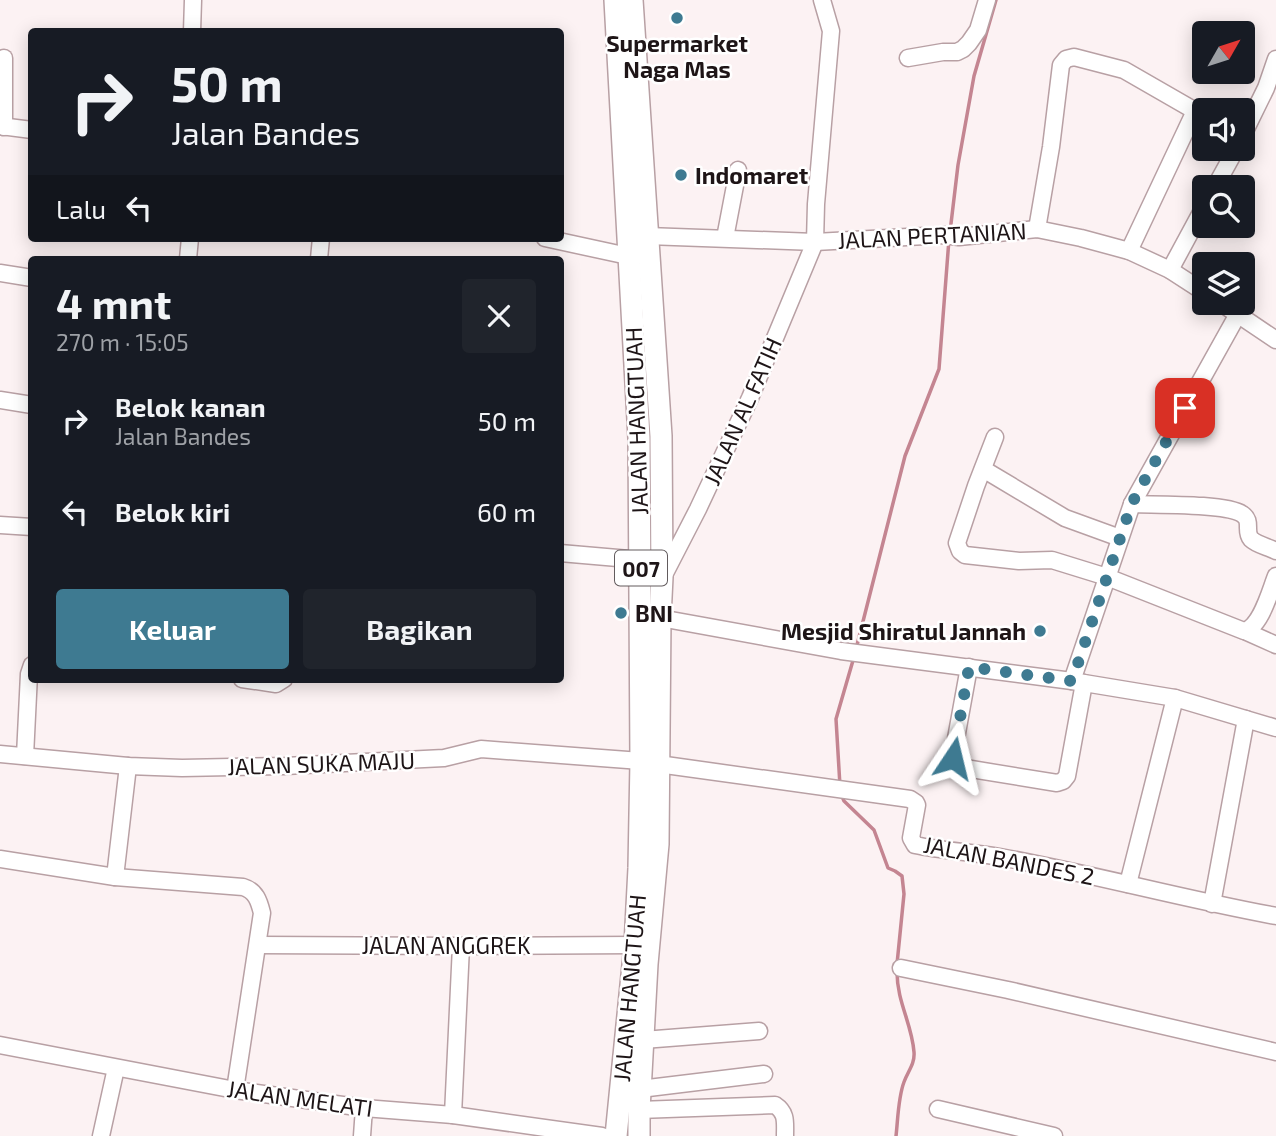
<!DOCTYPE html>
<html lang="id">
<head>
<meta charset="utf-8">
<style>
	body { margin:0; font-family:"Exo 2",sans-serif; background:#20242c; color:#f1f3f6; height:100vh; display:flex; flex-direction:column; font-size:26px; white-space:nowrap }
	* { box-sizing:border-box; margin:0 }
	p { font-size:23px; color:#9ea1a6 }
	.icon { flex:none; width:38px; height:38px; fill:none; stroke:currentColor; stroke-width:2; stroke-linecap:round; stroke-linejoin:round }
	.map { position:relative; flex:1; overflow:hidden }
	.side { position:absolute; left:28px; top:256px; width:536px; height:427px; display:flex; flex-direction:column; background:#171b24; border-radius:7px; box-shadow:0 4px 18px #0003 }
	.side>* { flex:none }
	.hud { position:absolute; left:28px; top:28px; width:536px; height:214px; border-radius:7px; box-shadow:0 4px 18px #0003; background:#171b24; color:#f1f3f6; overflow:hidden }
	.needle { width:46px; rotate:51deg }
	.controls { position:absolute; left:1192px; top:21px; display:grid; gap:14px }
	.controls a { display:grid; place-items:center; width:63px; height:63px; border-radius:7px; background:#171b24; box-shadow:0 4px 18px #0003; font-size:35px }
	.pin { position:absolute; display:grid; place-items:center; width:60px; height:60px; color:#fff; margin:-30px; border-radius:14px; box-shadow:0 4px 10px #0006 }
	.me { position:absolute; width:77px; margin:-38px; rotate:10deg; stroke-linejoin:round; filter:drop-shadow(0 0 5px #0008) }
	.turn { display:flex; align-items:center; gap:24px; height:147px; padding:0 28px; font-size:32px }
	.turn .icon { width:91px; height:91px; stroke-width:2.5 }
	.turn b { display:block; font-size:49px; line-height:60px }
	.then { display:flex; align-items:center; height:66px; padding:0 28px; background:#0003; gap:14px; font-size:26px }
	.round { display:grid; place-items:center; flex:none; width:74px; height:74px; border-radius:7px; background:#20242c }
	.head { display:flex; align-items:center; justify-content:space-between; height:119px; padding:0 28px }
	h1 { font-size:42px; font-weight:700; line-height:52px }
	.button { display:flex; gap:14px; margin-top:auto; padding:14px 28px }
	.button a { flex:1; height:80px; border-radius:7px; background:#3e7a91; color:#fff; font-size:28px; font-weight:700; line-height:80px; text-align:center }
	.button a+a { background:#20242c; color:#f1f3f6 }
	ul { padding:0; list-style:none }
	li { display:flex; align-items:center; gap:21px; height:91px; padding:0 28px }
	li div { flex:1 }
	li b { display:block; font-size:26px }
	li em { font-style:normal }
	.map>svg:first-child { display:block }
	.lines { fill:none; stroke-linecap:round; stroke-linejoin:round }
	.stream { stroke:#c48591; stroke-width:3.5 }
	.minor-casing { stroke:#b8a0a4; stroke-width:19 }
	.highway-casing { stroke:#b8a0a4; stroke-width:24 }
	.minor { stroke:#fff; stroke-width:16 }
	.highway { stroke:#fff; stroke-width:21 }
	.route { stroke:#3e7a91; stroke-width:12; stroke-dasharray:0 21.6 }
	.poi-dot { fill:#3e7a91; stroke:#fff; stroke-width:2.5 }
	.labels { text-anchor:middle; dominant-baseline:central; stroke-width:5; stroke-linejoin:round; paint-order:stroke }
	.shield { fill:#fff; stroke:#625b5d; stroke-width:2 }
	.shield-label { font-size:21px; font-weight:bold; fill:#1e1517 }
	.poi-label { font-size:23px; font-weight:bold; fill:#1e1517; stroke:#fff; text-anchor:start }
	.street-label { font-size:23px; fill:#1e1517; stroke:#fff }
</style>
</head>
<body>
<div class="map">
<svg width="1276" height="1136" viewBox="0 0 1276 1136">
	<rect width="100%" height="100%" fill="#fcf2f3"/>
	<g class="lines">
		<!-- stream -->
		<g class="stream">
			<polyline points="950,232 958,165 974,76 996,0"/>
			<polyline points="856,649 905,456 939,369 949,239"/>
			<polyline points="840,786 836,719 854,657"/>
			<polyline points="841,794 844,801 874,830 888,868 895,871 902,876 904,894 897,964"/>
			<path d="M896 1136C898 1119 898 1098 904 1082 908 1071 915 1064 914 1052 912 1024 897 1002 897 972"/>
		</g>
		<defs>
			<g id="minor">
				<polyline points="192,32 193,0"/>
				<polyline points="908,58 943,52 957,52 963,49 969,43 978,30 987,0"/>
				<polyline points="0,126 32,130"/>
				<polyline points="4,127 4,58"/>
				<polyline points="1242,137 1266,88 1276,59"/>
				<polyline points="1215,187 1236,149"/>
				<polyline points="1037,229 1051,147 1061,65 1066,59 1074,57 1124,70 1204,116"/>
				<polyline points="647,236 815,242 944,235 959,237 1037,229 1081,238 1129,251 1170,270 1204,292"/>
				<polyline points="545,238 628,256"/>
				<polyline points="725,238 738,170"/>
				<polyline points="1129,251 1195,111"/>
				<polyline points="188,259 190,238"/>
				<polyline points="319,259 321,238"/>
				<polyline points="1170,270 1204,207"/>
				<polyline points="0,273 32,278"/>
				<polyline points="1221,303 1276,340"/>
				<polyline points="0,400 32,405"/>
				<path d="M995 437 976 486 957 543 960 551 965 555 1019 561 1052 560 1107 577 1244 631C1261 627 1270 591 1276 576"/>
				<polyline points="983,469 1065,518 1120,538"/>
				<path d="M1132 504C1154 505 1226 503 1242 514 1253 521 1244 531 1251 539 1257 545 1269 547 1276 551"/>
				<polyline points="0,525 32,527"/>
				<polyline points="560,553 641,560"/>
				<polyline points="664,575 698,509 750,398 815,242 816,204 831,31 822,0"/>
				<polyline points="660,618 841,651 1072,681 1175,698 1276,728"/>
				<polyline points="1247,632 1276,645"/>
				<polyline points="969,667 953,755 953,761 959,767 1057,783 1063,781 1067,776 1084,683"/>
				<polyline points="242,679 276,684 284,679"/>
				<polyline points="1072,681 1132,504 1238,314"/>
				<polyline points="0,754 128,766 182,768 285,766 444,758 481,749 641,761"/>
				<polyline points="25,756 29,674 32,665"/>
				<path d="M658 764 910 799 916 803 917 805 911 838 915 845C943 851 972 852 1000 857 1093 874 1183 899 1276 916"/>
				<path d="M0 859 115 877 243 887C256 891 259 901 262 913L235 1090"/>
				<polyline points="115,877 128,766"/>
				<polyline points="1128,884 1175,698"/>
				<polyline points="1212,904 1246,719"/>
				<polyline points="258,945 461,946 635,945"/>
				<polyline points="901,968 1008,990 1276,1052"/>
				<polyline points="643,1040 759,1031"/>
				<polyline points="0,1045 235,1090 364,1108 453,1115 602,1136"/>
				<polyline points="640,1089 764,1074"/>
				<polyline points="938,1109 1054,1136"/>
				<path d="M639 1110 775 1105C787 1113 785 1122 785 1136"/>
				<polyline points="453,1115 461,946"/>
				<polyline points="101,1136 116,1068"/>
				<polyline points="362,1136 364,1108"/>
			</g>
			<g id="highway">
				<polyline points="615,0 639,438 641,761 639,868 635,945 616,1136"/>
				<polyline points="632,0 661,436 662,577 660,618 658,844 647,964 639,1110 639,1136"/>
			</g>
		</defs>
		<!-- minor casing -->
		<use href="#minor" class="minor-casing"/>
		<!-- highway casing -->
		<use href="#highway" class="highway-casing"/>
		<!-- minor -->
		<use href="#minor" class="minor"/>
		<!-- highway -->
		<use href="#highway" class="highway"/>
	</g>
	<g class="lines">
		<!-- route -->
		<polyline class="route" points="953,758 969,667 1072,681 1132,503 1185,408"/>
	</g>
	<!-- markers -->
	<g class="poi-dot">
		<circle cx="677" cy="18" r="7"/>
		<circle cx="681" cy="175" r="7"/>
		<circle cx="621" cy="613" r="7"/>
		<circle cx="1040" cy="631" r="7"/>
	</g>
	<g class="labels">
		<!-- shield labels -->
		<rect class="shield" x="615" y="550.5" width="52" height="35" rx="5"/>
		<g class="shield-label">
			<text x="641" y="568">007</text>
		</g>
		<!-- poi labels -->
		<g class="poi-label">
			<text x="677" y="43" text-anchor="middle">Supermarket<tspan x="677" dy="26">Naga Mas</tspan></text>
			<text x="695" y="175">Indomaret</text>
			<text x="635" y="613">BNI</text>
			<text x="1026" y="631" text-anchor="end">Mesjid Shiratul Jannah</text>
		</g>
		<!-- street labels -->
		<g class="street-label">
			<text transform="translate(932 235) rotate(-3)">JALAN PERTANIAN</text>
			<text transform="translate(742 411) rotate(-66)">JALAN AL FATIH</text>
			<text transform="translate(636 421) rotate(-92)">JALAN HANGTUAH</text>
			<text transform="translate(321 763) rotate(-2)">JALAN SUKA MAJU</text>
			<text transform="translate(1009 860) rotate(11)">JALAN BANDES 2</text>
			<text x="446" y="945">JALAN ANGGREK</text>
			<text transform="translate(629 988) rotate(-85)">JALAN HANGTUAH</text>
			<text transform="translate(300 1098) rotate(8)">JALAN MELATI</text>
		</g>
	</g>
</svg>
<div class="controls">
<a><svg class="needle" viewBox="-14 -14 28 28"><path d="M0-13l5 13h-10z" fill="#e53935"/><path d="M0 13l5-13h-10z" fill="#9ea1a6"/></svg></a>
<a><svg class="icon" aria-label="sound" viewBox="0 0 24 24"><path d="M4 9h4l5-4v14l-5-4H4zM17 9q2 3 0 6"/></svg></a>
<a><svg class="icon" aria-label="search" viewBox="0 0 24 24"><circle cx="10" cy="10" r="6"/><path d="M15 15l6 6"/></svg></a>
<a><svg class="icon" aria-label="layers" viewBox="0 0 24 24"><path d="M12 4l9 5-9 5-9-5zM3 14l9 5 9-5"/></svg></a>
</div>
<div class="pin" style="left:1185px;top:408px;background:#d93025"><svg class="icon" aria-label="arrive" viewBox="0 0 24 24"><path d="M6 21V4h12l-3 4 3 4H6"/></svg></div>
<svg class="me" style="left:953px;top:758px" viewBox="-20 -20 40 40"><path d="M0-17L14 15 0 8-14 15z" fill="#3e7a91" stroke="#fff" stroke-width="4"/></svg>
<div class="hud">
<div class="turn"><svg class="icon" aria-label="right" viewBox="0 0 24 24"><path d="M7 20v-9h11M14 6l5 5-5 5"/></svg><div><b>50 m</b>Jalan Bandes</div></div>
<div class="then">Lalu<svg class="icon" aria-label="left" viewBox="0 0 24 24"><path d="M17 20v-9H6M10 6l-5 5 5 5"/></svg></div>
</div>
<section class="side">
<div class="head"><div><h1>4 mnt</h1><p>270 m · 15:05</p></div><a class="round"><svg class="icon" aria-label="close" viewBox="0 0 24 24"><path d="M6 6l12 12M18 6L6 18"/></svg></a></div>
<ul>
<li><svg class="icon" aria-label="right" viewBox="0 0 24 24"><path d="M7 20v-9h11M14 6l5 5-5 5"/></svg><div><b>Belok kanan</b><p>Jalan Bandes</p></div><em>50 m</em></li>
<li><svg class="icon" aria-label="left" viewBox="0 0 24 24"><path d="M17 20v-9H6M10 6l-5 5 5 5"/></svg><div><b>Belok kiri</b></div><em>60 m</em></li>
</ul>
<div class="button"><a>Keluar</a><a>Bagikan</a></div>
</section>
</div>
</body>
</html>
